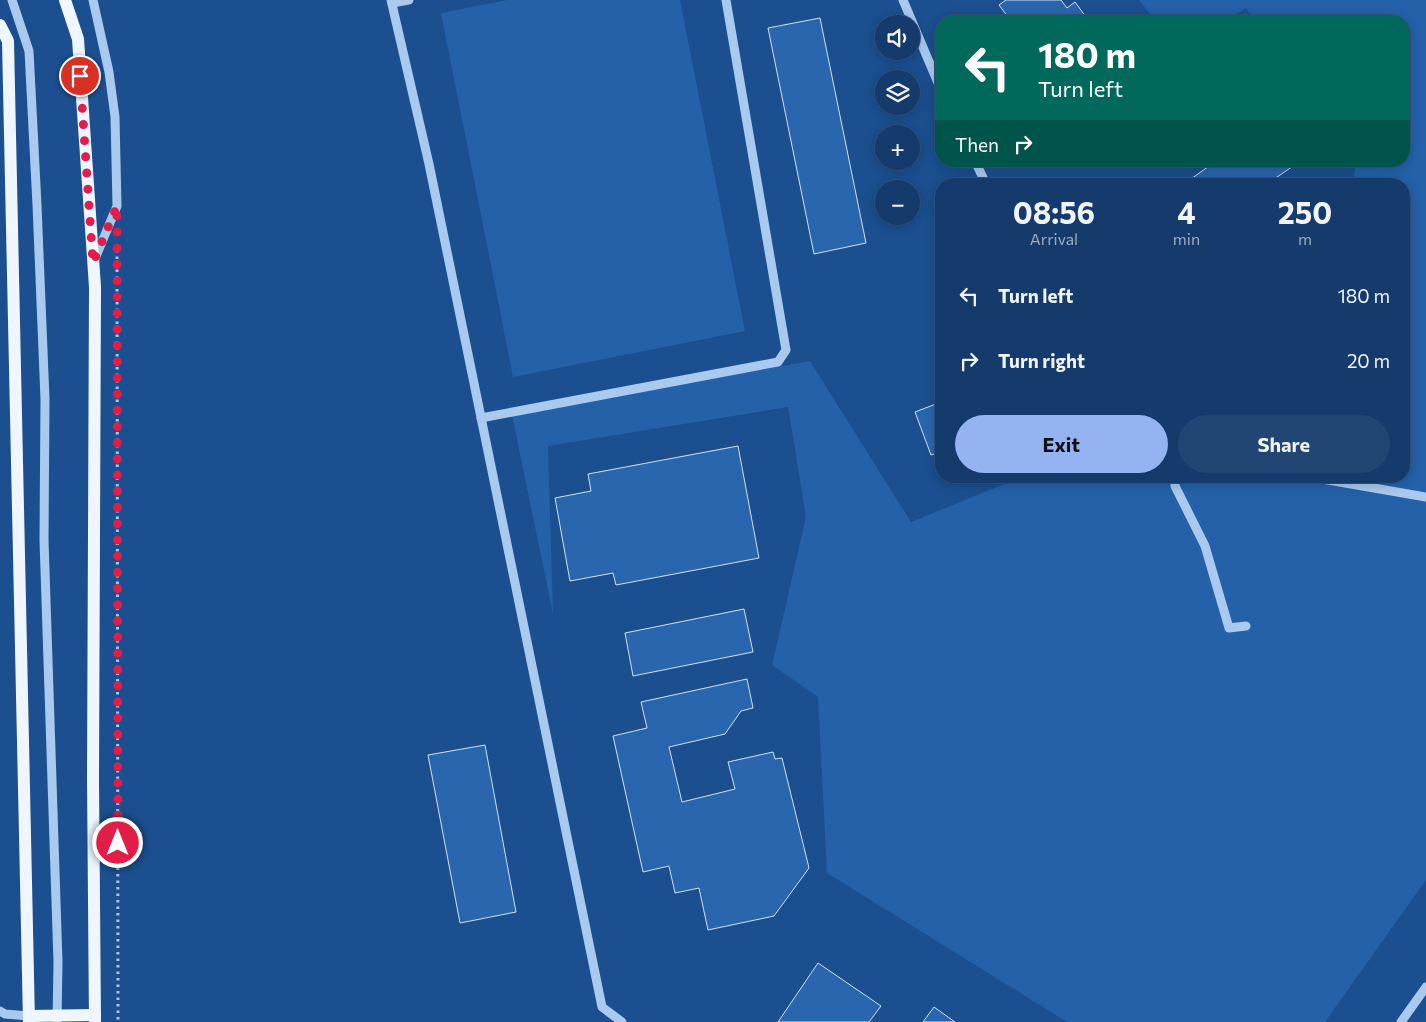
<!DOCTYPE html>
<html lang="en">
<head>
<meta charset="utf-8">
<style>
	body { margin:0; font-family:Commissioner,sans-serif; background:#214673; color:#f1f3f6; height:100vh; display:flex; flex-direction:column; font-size:19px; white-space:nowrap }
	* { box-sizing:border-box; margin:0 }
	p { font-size:16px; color:#9dadc1 }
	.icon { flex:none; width:28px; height:28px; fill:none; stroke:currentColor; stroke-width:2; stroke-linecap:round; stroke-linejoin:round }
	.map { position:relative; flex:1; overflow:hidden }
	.side { position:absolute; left:935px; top:178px; width:475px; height:305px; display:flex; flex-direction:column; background:#143b6b; border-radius:20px; box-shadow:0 2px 12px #0003,0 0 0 1px #33557e }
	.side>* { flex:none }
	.banner { position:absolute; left:935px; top:15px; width:475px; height:152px; border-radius:20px; box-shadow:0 2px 12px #0003,0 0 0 1px #33557e; background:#00695c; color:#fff; overflow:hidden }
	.tools { position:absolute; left:875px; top:15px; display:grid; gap:10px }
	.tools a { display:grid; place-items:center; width:45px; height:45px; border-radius:50%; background:#143b6b; box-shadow:0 2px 12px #0003,0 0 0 1px #33557e; font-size:25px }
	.pin { position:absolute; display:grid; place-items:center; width:42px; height:42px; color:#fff; margin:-21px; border:2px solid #fff; border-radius:50%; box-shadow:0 1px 5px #0007 }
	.me { position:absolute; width:55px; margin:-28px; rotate:0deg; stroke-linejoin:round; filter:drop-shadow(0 0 4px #0008) }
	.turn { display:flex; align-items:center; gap:18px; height:105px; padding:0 20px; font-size:22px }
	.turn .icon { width:65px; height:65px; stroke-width:2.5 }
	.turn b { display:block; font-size:35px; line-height:42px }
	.then { display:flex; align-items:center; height:48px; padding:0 20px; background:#0003; gap:10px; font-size:19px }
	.eta { display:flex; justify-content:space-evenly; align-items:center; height:85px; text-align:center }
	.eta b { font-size:30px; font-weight:700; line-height:35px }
	.primary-button { display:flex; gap:10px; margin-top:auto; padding:10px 20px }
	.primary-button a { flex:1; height:58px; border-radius:30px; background:#95b2f1; color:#111; font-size:20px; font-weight:700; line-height:58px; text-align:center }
	.primary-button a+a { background:#214673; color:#f1f3f6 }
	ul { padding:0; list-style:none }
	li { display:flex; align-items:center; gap:15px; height:65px; padding:0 20px }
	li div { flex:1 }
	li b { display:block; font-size:19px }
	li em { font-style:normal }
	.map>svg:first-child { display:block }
	.green { fill:#2461a8 }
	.building { fill:#2a66ad; stroke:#cfe3fa }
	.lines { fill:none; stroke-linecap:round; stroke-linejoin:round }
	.path { stroke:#a9c9ee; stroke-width:3; stroke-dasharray:2.5 4; stroke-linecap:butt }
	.minor { stroke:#a9c9ee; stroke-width:9 }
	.major { stroke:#f0f6ff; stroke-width:12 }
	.route { stroke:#e11d48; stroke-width:9; stroke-dasharray:0 16.2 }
</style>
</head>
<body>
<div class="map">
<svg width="1426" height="1022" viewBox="0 0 1426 1022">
	<rect width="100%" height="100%" fill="#1b4f8f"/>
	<!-- green -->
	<g class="green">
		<polygon points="507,0 680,0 745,331 513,377 441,13"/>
		<polygon points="1139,0 1426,0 1426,880 1325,1022 1067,1022 827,873 818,697 772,665 806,517 788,407 548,446 553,614 512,415 810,361 911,522 1024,476 1404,476 1404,184 1353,184 1355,167 1352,161 1404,161 1404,21 1255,21 1246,8 1225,21 1155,21"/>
	</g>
	<!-- building -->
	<g class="building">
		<polygon points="1006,0 1061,0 1067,8 1075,2 1089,21 1011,21 999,5"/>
		<polygon points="820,18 866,243 814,254 768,28"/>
		<polygon points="1216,161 1294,161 1296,164 1267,184 1184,184"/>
		<polygon points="941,402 941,452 931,455 915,412"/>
		<polygon points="738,446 759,558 616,585 613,573 570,581 555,498 591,491 588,474"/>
		<polygon points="744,609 753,652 633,676 625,633"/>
		<polygon points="747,679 753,708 741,711 725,734 669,747 682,802 735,789 728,762 773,752 775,759 782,758 809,868 774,916 708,930 699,888 675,893 669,866 643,872 613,736 647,728 641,702"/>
		<polygon points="485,745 516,912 460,923 428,755"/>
		<polygon points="818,963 881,1006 869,1022 778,1022"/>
		<polygon points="934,1007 955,1022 923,1022"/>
	</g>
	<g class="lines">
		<!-- path -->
		<polyline class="path" points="117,250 118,1022"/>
		<!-- minor -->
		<g class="minor">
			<polyline points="12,0 29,51 37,205 45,399 44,540 58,962 57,1022"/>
			<polyline points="93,0 109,72 115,117 117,206 94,261"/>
			<polyline points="391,0 429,164 602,1007 622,1022"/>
			<polyline points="903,0 941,90"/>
			<polyline points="392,3 409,0"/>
			<polyline points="975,161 986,184"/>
			<polyline points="481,418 778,362 786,350 726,0"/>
			<polyline points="1175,476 1175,486 1205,546 1229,628 1246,626"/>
			<polyline points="1305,476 1426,497"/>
			<polyline points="0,1011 5,1014 29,1016"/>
			<polyline points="1401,1022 1426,987"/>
		</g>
		<!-- major -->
		<g class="major">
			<polyline points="65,0 78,39 95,287 93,779 95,1022"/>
			<polyline points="0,25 8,41 29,1022"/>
			<polyline points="29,1016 95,1015"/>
		</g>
	</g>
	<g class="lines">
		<!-- route -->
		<polyline class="route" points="80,76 93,263 117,206 118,843"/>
	</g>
</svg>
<div class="tools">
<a><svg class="icon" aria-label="sound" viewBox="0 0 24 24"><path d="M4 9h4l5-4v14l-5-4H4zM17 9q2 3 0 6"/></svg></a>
<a><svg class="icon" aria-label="layers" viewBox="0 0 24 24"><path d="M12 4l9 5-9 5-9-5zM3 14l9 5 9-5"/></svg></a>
<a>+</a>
<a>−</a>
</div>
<div class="pin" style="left:80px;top:76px;background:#d93025"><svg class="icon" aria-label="arrive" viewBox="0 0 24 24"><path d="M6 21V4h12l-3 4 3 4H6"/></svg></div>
<svg class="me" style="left:118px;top:843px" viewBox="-20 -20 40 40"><circle r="17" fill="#e11d48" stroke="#fff" stroke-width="3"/><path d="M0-11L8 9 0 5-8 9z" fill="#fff"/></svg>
<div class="banner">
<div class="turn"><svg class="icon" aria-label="left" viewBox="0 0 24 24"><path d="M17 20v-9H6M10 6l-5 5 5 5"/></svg><div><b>180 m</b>Turn left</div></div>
<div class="then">Then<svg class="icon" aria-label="right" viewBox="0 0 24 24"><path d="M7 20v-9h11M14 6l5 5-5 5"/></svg></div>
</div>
<section class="side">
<div class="eta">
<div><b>08:56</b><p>Arrival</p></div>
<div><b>4</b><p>min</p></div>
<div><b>250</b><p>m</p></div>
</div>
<ul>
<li><svg class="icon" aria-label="left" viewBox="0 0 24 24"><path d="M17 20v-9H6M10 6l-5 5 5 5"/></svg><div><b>Turn left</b></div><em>180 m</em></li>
<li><svg class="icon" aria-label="right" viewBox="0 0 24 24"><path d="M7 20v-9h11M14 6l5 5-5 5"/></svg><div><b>Turn right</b></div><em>20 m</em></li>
</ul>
<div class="primary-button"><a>Exit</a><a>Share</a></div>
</section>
</div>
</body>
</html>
